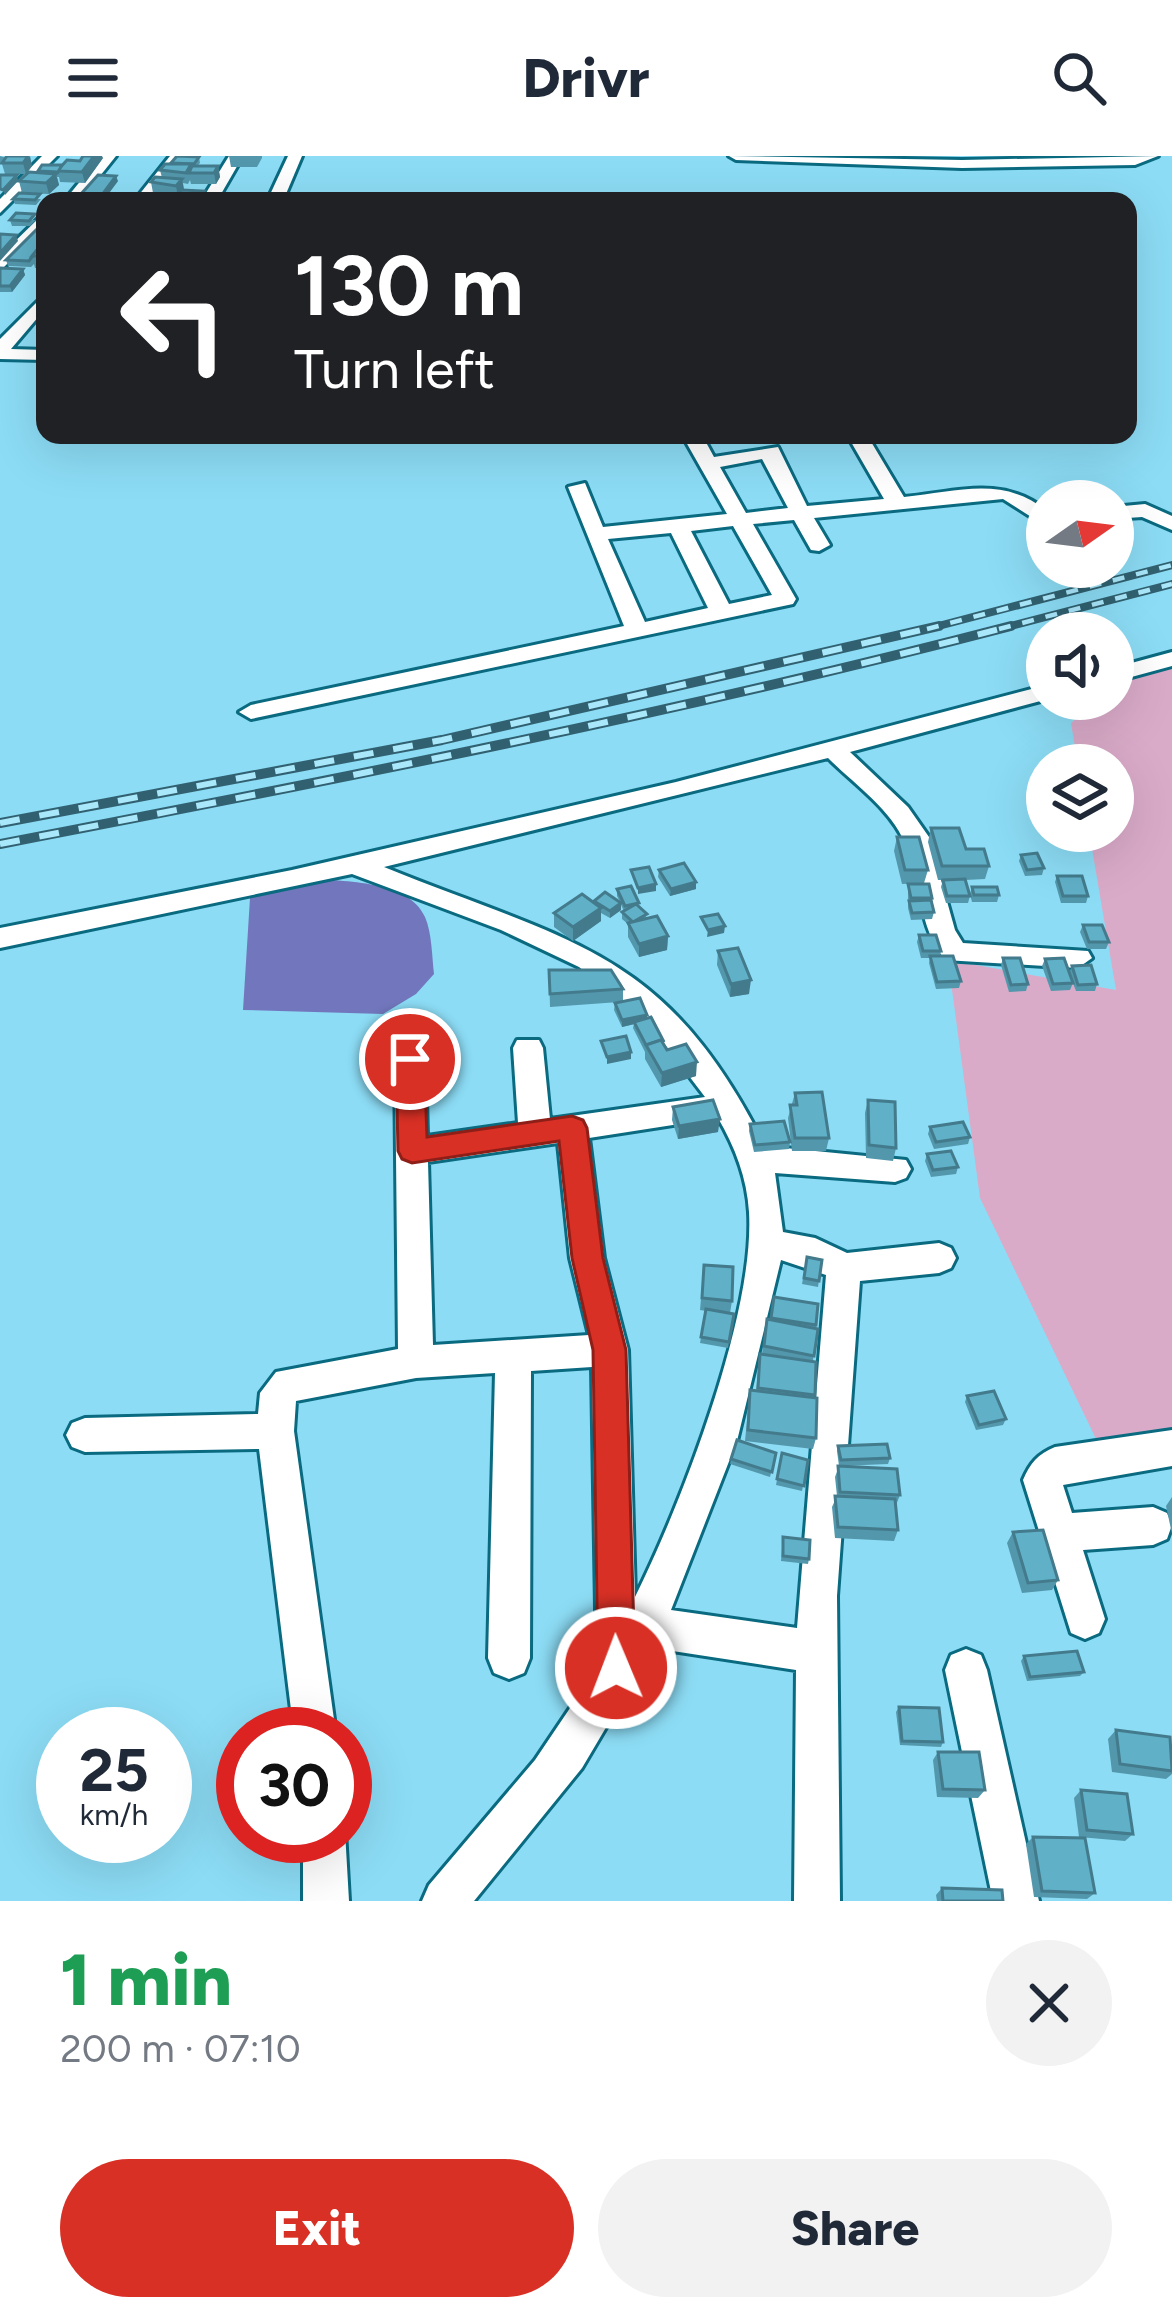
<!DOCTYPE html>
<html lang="en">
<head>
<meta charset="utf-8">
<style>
	body { margin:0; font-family:Figtree,sans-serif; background:#f2f2f3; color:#1f2937; height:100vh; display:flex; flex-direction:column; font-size:45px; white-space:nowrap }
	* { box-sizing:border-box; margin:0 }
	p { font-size:39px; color:#747a83 }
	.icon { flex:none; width:66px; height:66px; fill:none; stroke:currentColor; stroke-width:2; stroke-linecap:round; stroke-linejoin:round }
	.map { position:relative; height:1745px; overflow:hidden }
	.side { display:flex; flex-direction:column; background:#fff; flex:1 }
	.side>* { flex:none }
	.hud { position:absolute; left:36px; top:36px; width:1101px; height:252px; border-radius:24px; box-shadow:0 12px 48px #0002; background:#202124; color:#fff; overflow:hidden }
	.needle { width:78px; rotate:76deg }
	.buttons { position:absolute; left:1026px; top:324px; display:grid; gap:24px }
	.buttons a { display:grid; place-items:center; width:108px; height:108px; border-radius:50%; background:#fff; box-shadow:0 12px 48px #0002; font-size:60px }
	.speed { position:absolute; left:36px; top:1551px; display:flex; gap:24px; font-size:60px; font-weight:700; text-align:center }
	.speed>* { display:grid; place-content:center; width:156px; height:156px; border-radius:50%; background:#fff; box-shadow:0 12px 48px #0002; line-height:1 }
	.speed small { font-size:30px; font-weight:400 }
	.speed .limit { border:18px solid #d22; background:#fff; color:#111 }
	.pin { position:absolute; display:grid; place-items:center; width:102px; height:102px; color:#fff; margin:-51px; border:6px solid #fff; border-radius:50%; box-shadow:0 3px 12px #0007 }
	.me { position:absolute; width:132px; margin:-66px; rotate:359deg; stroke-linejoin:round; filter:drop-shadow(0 0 9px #0008) }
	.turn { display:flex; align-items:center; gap:42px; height:252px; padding:0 60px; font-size:54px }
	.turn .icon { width:156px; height:156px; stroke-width:2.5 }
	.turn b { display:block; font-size:84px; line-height:102px }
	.round { display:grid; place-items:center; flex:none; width:126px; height:126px; border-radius:63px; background:#f2f2f3 }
	.headline { display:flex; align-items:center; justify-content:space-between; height:204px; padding:0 60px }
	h1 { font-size:72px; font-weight:800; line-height:90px; color:#1e9e55 }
	.primary-button { display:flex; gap:24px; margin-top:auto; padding:24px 60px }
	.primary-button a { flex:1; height:138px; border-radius:72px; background:#d93025; color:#fff; font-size:48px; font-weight:800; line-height:138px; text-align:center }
	.primary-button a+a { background:#f2f2f3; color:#1f2937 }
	header { display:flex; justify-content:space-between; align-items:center; height:156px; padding:0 60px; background:#fff; font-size:54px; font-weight:800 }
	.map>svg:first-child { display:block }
	.green { fill:#daabc9 }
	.water { fill:#7277bd }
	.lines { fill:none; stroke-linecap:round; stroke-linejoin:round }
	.minor-casing { stroke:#0a6a80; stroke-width:6 }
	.minor { fill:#fff; fill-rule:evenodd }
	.rail-far1-casing { stroke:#316170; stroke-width:8 }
	.rail-casing { stroke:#316170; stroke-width:10 }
	.rail-far1 { stroke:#a9e7fb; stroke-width:4.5; stroke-dasharray:12; stroke-linecap:butt }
	.rail { stroke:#a9e7fb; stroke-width:6; stroke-dasharray:20; stroke-linecap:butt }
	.wall { fill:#5397ac }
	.shaded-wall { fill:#437b8c }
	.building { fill:#60b0c8; stroke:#437b8c; stroke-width:3 }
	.route { fill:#d93025; stroke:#8d1f18; stroke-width:3 }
</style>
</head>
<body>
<header><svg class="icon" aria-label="menu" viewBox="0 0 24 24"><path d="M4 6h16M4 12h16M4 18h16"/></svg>Drivr<svg class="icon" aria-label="search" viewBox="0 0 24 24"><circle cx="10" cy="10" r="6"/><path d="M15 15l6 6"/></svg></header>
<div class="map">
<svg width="1172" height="1745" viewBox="0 0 1172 1745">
	<rect width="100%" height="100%" fill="#8cdcf5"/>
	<!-- green -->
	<polygon class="green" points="1172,511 1172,1288 1097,1285 980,1042 948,804 1116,834 1089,675 1113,675 1113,609 1078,609 1071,567 1099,543 1113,543 1113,531 1134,513"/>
	<!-- water -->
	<path class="water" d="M303 722C338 726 408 722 425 761 432 777 432 801 434 818L416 838 383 858 243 854 250 742 265 731Z"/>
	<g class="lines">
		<defs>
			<g id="minor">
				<polygon points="42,0 57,0 0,57 0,43"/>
				<polygon points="101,0 116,0 80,45 64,45"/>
				<polygon points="170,0 185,0 150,45 134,45"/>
				<polygon points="229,0 243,0 217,45 201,45"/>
				<polygon points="288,0 302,0 283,45 267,45"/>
				<polygon points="729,0 962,4 1158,0 1135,9 962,12 736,4"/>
				<polygon points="45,56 45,70 0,115 0,100"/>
				<polygon points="45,138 45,153 11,193 45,194 45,204 0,203 0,183"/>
				<path d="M682 279H702L714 301 778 291 807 350 884 343 847 279H867L904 341C957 336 1003 319 1047 355V371L1003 343 814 362 830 389 819 395 811 394 794 364 753 368 796 443 793 448 251 563 239 556 251 549 624 470 568 331 585 327 603 371 727 358ZM762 303 788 352 746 357 720 311ZM733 370 772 439 729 448 691 375ZM671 377 708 452 645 466 608 383Z"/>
				<polygon points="1145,348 1172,360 1172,374 1142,361 1113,363 1113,351"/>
				<polygon points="1172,496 1172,510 1113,526 1113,512"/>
				<path d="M1047 529 1048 543 850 596 908 651 929 681 955 774 963 787 1088 795 1092 802 1078 812 945 804C917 769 922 726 905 687 890 652 854 628 828 602L384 711C571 787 665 792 765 990L906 1004 911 1013 906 1022 895 1026 775 1017 783 1076 815 1082 847 1097 939 1087 951 1092 956 1102 951 1112 939 1117 860 1125 837 1440 840 1745H794L796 1514 653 1492 582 1612 474 1745H422L429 1729 535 1604 597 1512 592 1211 531 1215 530 1502 524 1517 509 1523 494 1517 488 1502 495 1217 416 1222 296 1245 294 1275 336 1578H294L259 1293 85 1296 72 1291 66 1279 72 1267 85 1262 258 1258 260 1237 276 1216 398 1193 395 903 399 895H421L425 903 427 980 518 967 513 892 517 884H539L543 892 550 963 705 941 644 861 579 811 501 774 352 718 0 792V772L292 714 676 626ZM718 962C735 991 747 1022 749 1056 755 1158 681 1349 635 1441L628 1194 604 1102 589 982ZM558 987 570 1102 589 1179 433 1189 428 1006ZM781 1104 826 1119 797 1472 671 1454 737 1285Z"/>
				<path d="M1172 1274V1310L1063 1329 1072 1357 1153 1351 1167 1357 1172 1369 1167 1383 1153 1389 1083 1394 1105 1463 1099 1477 1085 1483 1071 1477 1023 1324C1030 1307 1038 1298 1055 1291Z"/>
				<polygon points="966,1493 981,1499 987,1514 1039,1745 993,1745 945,1514 951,1499"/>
				<polygon points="345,1675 349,1745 303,1745 303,1680 345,1680"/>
			</g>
		</defs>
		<!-- minor casing -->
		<use href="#minor" class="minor-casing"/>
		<!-- minor -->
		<use href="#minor" class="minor"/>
		<defs>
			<g id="rail-far1">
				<polyline points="927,473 1172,409"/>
				<polyline points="999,473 1172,428"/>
			</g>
			<g id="rail">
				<polyline points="0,667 442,584 939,470"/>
				<path d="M0 688C339 623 677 557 1011 470"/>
			</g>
		</defs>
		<!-- rail-far1 casing -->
		<use href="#rail-far1" class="rail-far1-casing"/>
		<!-- rail casing -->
		<use href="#rail" class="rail-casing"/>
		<!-- rail-far1 -->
		<use href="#rail-far1" class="rail-far1"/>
		<!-- rail -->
		<use href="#rail" class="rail"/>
	</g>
	<!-- wall -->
	<g class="wall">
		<polygon points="0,0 32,10 26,18 5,18 2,8 0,8"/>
		<polygon points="229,0 262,0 262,2 257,11 231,11"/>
		<polygon points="199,1 200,7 197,10 218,10 220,21 216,28 191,28 190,24 188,28 183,27 184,34 204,35 205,41 202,45 173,45 173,40 153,37 151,26 162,22 160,14 172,8"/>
		<polygon points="103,2 85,27 60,26 59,21 57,21 59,29 49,38 22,37 19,25 38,17 38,15"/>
		<polygon points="118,25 103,45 82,44 81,38"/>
		<polygon points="13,43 41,43 36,49 15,48"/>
		<polygon points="10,64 36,64 30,70 12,70"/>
		<polygon points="45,65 45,112 35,112 34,108 31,111 8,110 6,104"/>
		<polygon points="0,112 23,113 25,119 12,136 0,136"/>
		<polygon points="931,672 989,710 985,723 965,724 970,740 968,747 946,747 941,731 943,724 938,724 928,686"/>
		<polygon points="897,681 928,714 924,727 902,728 894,695"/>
		<polygon points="1021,699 1044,712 1042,719 1025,720 1019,705"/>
		<polygon points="659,714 696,726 696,733 670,740 658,721"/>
		<polygon points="1057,720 1088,740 1086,747 1061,747 1055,726"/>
		<polygon points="908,728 932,742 934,756 932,763 911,764 908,752"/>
		<polygon points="972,731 999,739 997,746 972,746 970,738"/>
		<polygon points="617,733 639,751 647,762 668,780 667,794 639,801 628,781 628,768 622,763 622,756 624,755 621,749 621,754 610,762 601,757 601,765 573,785 554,771 554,757 594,746 620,746 617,740"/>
		<polygon points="1083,769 1109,786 1106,793 1087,793 1080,776"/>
		<polygon points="919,779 941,795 940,800 961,825 959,832 936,833 929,807 930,802 921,802 917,786"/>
		<polygon points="718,795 749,838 730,841 717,809"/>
		<polygon points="1003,802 1028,828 1026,835 1009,836 1001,809"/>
		<polygon points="1045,803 1073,827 1070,834 1051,835 1042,810"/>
		<polygon points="1072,810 1097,828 1095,835 1076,835 1069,817"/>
		<polygon points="549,814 623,833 623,846 647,862 667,894 696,920 661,931 645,903 645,896 633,872 634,868 622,871 614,854 615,847 619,846 550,851"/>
		<polygon points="795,937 829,982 826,995 792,995 788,962"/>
		<polygon points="868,944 896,992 893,1005 866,1002 865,957"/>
		<polygon points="673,951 718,976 678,983 672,964"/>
		<polygon points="750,968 790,986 789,993 754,996 749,975"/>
		<polygon points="930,971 970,981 968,988 934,993 928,978"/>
		<polygon points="927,998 958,1011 956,1018 931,1021 925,1005"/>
		<polygon points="807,1101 822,1104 818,1131 802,1128"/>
		<polygon points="704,1109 732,1145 730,1157 734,1158 728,1192 700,1187 706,1155 700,1154"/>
		<polygon points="774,1141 818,1148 813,1205 816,1206 814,1242 816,1282 813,1293 745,1285 750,1234 756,1235 760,1198 762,1198 767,1163 770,1164"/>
		<polygon points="967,1240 1006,1263 1003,1269 976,1274 965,1246"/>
		<polygon points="838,1290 890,1302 888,1308 840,1310 900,1339 896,1349 898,1374 894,1385 835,1382 832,1351 837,1340 835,1321 839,1310 837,1295"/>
		<polygon points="776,1297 770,1321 730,1308 731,1303"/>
		<polygon points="782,1297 808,1304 802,1335 776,1329"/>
		<polygon points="1172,1341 1172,1378 1166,1350"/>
		<polygon points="1013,1376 1058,1424 1052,1434 1022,1437 1007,1387"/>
		<polygon points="783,1381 809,1403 808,1408 781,1405"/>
		<polygon points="1024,1500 1084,1516 1080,1520 1027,1525 1021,1505"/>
		<polygon points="899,1551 943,1586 941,1591 900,1589 896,1556"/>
		<polygon points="1116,1574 1172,1594 1172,1618 1166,1623 1112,1616 1108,1583"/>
		<polygon points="938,1596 985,1634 978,1642 937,1641 933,1604"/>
		<polygon points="1081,1634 1133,1678 1125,1685 1079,1681 1074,1642"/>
		<polygon points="1033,1681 1095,1737 1087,1743 1034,1741 1026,1688"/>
		<polygon points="942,1732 1003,1745 937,1745 936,1739"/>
	</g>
	<!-- shaded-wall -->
	<g class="shaded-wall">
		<polygon points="30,0 32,10 26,18 23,7"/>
		<polygon points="94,0 102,0 103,2 85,27 82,16"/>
		<polygon points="218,10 220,21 216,28 214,17"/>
		<polygon points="56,18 59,29 49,38 46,27"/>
		<polygon points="17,19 18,25 5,39 3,34"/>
		<polygon points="116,20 118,25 103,45 102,39"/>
		<polygon points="182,23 184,34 178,41 176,30"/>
		<polygon points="16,79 18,85 0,105 0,97"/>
		<polygon points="23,113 25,119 12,136 10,130"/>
		<polygon points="696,726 696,733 670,740 671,733"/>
		<polygon points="656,728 656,735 638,738 638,732"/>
		<polygon points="621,747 621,754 610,762 610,755"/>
		<polygon points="601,752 601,765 573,785 573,771"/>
		<polygon points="725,770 724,777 707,781 708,774"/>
		<polygon points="668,780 667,794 639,801 639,788"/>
		<polygon points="751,824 749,838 730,841 731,828"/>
		<polygon points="647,859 647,865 622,871 622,864"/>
		<polygon points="631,896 631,903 607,908 607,901"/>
		<polygon points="697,906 696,920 661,931 662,917"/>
		<polygon points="720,963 718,976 678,983 679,970"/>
	</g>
	<!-- building -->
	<g class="building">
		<polygon points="7,0 28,0 23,7 2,7"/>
		<polygon points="83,0 94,0 82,16 57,15 67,4 80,5"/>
		<polygon points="177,0 199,1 194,8 171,7"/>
		<polygon points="165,8 191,8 186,17 160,14"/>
		<polygon points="42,9 62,9 58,16 38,15"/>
		<polygon points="192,10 218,10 214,17 189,17"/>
		<polygon points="29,16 56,18 46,27 19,25"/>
		<polygon points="0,19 17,19 3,34 0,33"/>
		<polygon points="98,19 116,20 102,39 81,38"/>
		<polygon points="155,21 182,23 176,30 151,26"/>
		<polygon points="182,34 204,35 199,42 172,41"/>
		<polygon points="19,37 40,38 35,44 13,43"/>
		<polygon points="256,38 269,38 266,45 252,45"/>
		<polygon points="16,57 35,58 29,65 10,64"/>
		<polygon points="45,65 45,88 40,90 29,105 6,104"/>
		<polygon points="0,78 16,79 0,97"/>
		<polygon points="40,90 45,90 45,100 32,100"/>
		<polygon points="0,112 23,113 10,130 0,130"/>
		<polygon points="931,672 959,672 966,693 984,693 989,710 942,710"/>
		<polygon points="897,681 919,681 928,714 905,714"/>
		<polygon points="1037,697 1044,712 1027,714 1021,699"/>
		<polygon points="684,707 696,726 671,733 659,714"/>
		<polygon points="649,711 656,728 638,732 631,714"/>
		<polygon points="1057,720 1082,720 1088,740 1063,740"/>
		<polygon points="965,723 970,740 947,740 943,724"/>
		<polygon points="908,728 929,728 932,742 911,742"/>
		<polygon points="631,730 639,747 625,750 617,733"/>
		<polygon points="972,731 997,731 999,739 974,739"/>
		<polygon points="605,736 621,747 610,755 594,745"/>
		<polygon points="582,738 601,752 573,771 554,757"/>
		<polygon points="931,744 934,756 912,757 909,745"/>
		<polygon points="636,748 647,758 633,766 622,756"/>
		<polygon points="718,758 725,770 708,774 701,761"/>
		<polygon points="657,760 668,780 639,788 628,767"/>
		<polygon points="1083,769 1102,769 1109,786 1089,786"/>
		<polygon points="919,779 936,779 941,795 923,795"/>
		<polygon points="738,792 751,824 731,828 718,795"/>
		<polygon points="930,800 953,800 961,825 937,826"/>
		<polygon points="1003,802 1020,802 1028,828 1011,829"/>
		<polygon points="1064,802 1073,827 1053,828 1045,803"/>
		<polygon points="1091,809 1097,828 1078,829 1072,810"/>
		<polygon points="549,814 611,814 623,833 550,838"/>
		<polygon points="640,842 647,859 622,864 615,847"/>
		<polygon points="651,861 664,886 661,884 646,889 634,866"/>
		<polygon points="626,880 631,896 607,901 601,885"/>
		<polygon points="661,884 667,894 686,888 697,906 662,917 646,889"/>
		<polygon points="822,936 829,982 795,982 790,949 797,949 795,937"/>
		<polygon points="713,944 720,963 679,970 673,951"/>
		<polygon points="868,944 895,946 896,992 869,989"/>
		<polygon points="784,965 790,986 755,989 750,968"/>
		<polygon points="963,966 970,981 936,986 930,971"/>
		<polygon points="951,995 958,1011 933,1014 927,998"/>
		<polygon points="807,1101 822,1104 819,1125 804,1122"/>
		<polygon points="704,1109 733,1111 732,1145 702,1142"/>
		<polygon points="774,1141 818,1148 816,1169 771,1162"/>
		<polygon points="706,1153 734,1158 729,1186 701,1181"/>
		<polygon points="767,1163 818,1173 814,1200 764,1190"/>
		<polygon points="760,1198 816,1206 815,1239 758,1232"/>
		<polygon points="750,1234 817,1242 816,1282 748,1274"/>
		<polygon points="994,1235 1006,1263 979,1269 967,1240"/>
		<polygon points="737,1284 776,1297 772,1316 731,1303"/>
		<polygon points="887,1288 890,1302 841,1304 838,1290"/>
		<polygon points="782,1297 808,1304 804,1330 777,1323"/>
		<polygon points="838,1310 897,1313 900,1339 840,1336"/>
		<polygon points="835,1340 895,1343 898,1374 838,1371"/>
		<polygon points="1043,1374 1058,1424 1028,1427 1013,1376"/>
		<polygon points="783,1381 810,1384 809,1403 783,1400"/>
		<polygon points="1077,1495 1084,1516 1030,1521 1024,1500"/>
		<polygon points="899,1551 939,1552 943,1586 902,1585"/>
		<polygon points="1116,1574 1170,1581 1172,1615 1120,1608"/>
		<polygon points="938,1596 979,1596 985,1634 943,1633"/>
		<polygon points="1081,1634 1127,1638 1133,1678 1087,1674"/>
		<polygon points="1033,1681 1085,1682 1095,1737 1042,1735"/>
		<polygon points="942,1732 1002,1734 1003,1745 943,1745"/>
	</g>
	<!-- route -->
	<polygon class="route" points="410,892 424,903 427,981 572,960 583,964 587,972 603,1102 626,1194 635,1512 630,1525 616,1531 603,1525 598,1512 593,1194 572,1102 559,985 412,1007 402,1003 398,995 396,903"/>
</svg>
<div class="buttons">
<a><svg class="needle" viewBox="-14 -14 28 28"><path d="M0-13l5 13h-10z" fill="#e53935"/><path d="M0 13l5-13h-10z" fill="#747a83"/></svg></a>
<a><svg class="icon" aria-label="sound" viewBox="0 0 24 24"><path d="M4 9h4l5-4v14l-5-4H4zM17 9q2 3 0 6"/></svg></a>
<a><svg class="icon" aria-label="layers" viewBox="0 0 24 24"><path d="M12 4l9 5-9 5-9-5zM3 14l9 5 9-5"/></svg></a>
</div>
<div class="speed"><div>25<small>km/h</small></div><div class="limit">30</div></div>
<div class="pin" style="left:410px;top:903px;background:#d93025"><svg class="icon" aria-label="arrive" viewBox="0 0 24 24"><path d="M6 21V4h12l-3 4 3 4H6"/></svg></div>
<svg class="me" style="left:616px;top:1512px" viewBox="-20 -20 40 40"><circle r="17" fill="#d93025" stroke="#fff" stroke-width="3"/><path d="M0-11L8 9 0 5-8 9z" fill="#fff"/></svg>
<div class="hud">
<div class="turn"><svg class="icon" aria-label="left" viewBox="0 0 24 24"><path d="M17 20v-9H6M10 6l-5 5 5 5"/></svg><div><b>130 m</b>Turn left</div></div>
</div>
</div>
<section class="side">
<div class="headline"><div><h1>1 min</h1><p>200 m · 07:10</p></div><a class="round"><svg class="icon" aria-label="close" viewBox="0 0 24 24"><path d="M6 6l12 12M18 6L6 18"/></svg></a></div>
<div class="primary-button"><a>Exit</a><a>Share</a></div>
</section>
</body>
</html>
